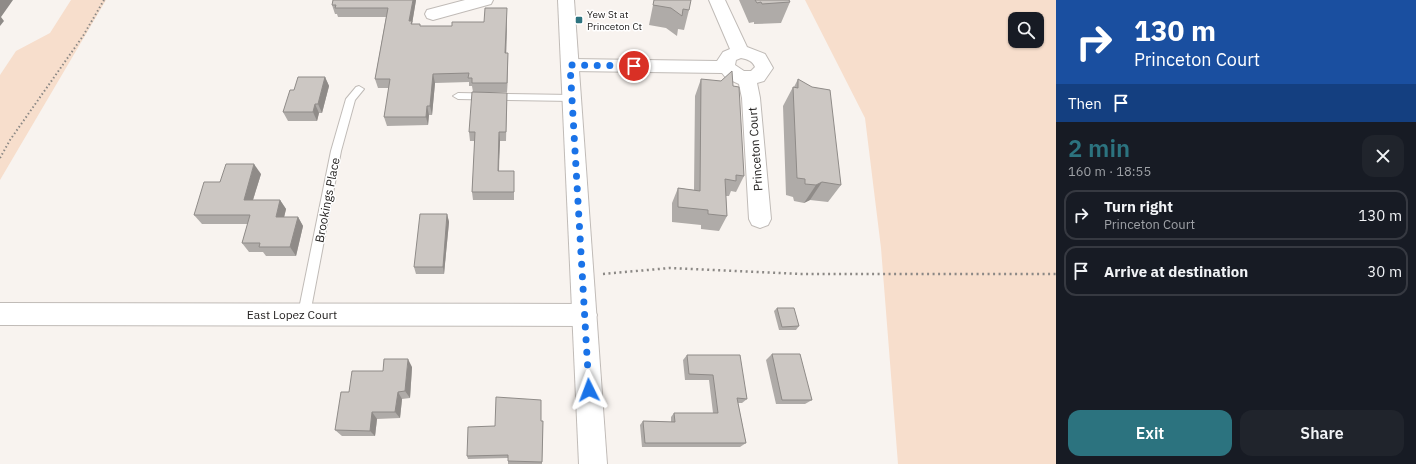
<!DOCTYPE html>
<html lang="en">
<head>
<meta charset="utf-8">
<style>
	body { margin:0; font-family:"IBM Plex Sans",sans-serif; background:#20242c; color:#f1f3f6; height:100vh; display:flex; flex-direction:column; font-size:15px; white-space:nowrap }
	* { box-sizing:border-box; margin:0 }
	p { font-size:13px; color:#9ea1a6 }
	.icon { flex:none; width:22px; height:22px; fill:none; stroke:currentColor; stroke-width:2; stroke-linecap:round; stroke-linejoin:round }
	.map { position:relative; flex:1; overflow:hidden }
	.drawer { display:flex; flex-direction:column; background:#171b24; width:360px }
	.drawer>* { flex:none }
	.top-card { background:#1a4fa0; color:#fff; overflow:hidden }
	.buttons { position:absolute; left:1008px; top:12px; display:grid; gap:8px }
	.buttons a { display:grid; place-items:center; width:36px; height:36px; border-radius:8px; background:#171b24; box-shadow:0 1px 3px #0004; font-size:20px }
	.pin { position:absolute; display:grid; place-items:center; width:34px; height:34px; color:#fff; margin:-17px; border:2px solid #fff; border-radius:50%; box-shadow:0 1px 4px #0007 }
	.me { position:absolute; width:44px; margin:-22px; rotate:357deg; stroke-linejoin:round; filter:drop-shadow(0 0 3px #0008) }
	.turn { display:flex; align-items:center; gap:14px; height:84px; padding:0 12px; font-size:18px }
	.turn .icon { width:52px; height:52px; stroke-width:2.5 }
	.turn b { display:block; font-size:28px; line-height:34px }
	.then { display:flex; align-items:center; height:38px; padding:0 12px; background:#0003; gap:8px; font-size:15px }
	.round { display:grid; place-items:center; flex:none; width:42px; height:42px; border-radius:12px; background:#20242c }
	.head { display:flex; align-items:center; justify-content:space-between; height:68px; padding:0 12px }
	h1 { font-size:24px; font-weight:600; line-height:30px; color:#2c737f }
	.button { display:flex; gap:8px; margin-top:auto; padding:8px 12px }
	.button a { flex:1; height:46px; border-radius:12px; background:#2c737f; color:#fff; font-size:16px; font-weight:600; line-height:46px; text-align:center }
	.button a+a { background:#20242c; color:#f1f3f6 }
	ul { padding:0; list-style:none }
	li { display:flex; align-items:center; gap:12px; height:50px; margin:0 8px 6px; padding:0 4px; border:2px solid #363941; border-radius:12px }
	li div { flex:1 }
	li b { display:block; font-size:15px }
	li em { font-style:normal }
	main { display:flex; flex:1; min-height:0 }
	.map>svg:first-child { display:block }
	.green { fill:#f7decc; fill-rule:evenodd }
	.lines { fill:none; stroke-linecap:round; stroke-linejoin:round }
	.lane-casing { stroke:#c0bbb7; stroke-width:2 }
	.street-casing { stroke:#c0bbb7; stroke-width:2 }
	.secondary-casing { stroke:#c0bbb7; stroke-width:2 }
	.path-far1 { stroke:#8b8885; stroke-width:2; stroke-dasharray:1.5 2.5; stroke-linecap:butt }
	.path { stroke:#8b8885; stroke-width:2.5; stroke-dasharray:2 3.5; stroke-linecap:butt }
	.lane { fill:#fff; fill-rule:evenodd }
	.street { fill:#fff; fill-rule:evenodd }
	.secondary { fill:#fff; fill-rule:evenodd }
	.wall { fill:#afaba8 }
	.shaded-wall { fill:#8f8b88 }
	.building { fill:#ccc7c3; stroke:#8f8b88 }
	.route { stroke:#1a73e8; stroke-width:7; stroke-dasharray:0 12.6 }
	.poi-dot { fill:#2c737f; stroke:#fff; stroke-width:1.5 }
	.labels { text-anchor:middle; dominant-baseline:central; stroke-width:3; stroke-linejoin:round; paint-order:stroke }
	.far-poi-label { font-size:10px; fill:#232120; stroke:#fff; text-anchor:start }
	.street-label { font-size:12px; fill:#232120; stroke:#fff }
</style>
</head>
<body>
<main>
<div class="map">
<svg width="1056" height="464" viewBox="0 0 1056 464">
	<rect width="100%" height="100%" fill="#f8f3ef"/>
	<!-- green -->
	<g class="green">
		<polygon points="71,0 106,0 0,180 0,75 16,51 50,33"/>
		<path d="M805 0H1056V464H898L881 248 865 118ZM1015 19H1037V41H1015Z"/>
	</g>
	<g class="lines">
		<defs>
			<g id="lane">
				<polygon points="359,86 364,89 355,100 341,151 310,314 308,318 304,320 300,318 298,314 331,151 346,99 356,87"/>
				<polygon points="458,93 572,95 577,98 572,101 458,99 453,96"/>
			</g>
			<g id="street">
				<polygon points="465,0 493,0 491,4 433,20 427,18 425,14 427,10"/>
				<path d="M709 0H725L747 47 765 54 773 68 764 81 757 83 760 98 771 219 768 225 760 228 752 225 749 219 742 98 739 84 726 78 722 73 570 71 564 69 561 65 564 61 570 59 717 61 723 52 730 49ZM741 58C747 59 753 61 755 67L751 71H744L735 65 736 60Z"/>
				<polygon points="0,303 585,304 593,307 597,315 593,323 585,326 0,325"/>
			</g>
			<polygon id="secondary" points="558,0 574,0 607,464 579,464"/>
		</defs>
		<!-- lane casing -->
		<use href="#lane" class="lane-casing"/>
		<!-- street casing -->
		<use href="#street" class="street-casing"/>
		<!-- secondary casing -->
		<use href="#secondary" class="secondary-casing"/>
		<!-- path-far1 -->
		<polyline class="path-far1" points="0,158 10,140 83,36 104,0"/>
		<!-- path -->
		<polyline class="path" points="603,274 670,268 800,274 1056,274"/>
		<!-- lane -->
		<use href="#lane" class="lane"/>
		<!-- street -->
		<use href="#street" class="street"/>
		<!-- secondary -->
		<use href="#secondary" class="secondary"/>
	</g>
	<!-- wall -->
	<g class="wall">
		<polygon points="333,0 416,0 412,24 420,26 452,26 484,22 507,17 506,53 508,53 507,92 473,92 472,86 469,86 469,82 435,83 432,115 429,115 428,125 387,126 384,117 389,88 378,88 375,79 386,17 338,17 337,14 335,14 332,5"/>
		<polygon points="654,0 689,10 684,30 678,29 677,36 666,28 649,25"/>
		<polygon points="739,0 789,0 790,2 781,23 754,24 754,22 749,23"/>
		<polygon points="325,77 329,86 322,113 319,113 317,121 288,121 283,112 294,90"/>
		<polygon points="701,79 733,86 744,176 736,192 731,191 729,196 726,196 727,216 719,231 701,229 701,225 672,222 672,203 678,188 694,190 695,96"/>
		<polygon points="798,79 841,185 828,202 810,200 804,203 794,201 793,197 786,195 783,106 793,87 794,87"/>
		<polygon points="507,101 506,141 500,141 499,171 514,171 514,200 473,200 472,192 475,141 470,141 469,132"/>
		<polygon points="261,174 253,200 280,200 286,209 284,217 298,217 303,226 296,256 266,256 263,252 249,252 242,243 248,224 202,224 194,215 220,182"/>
		<polygon points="447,214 449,222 444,274 416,274 414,267"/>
		<polygon points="777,308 799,326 796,330 779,330 774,311"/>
		<polygon points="772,354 812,400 805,404 776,404 766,360"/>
		<polygon points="687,355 747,399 742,403 738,403 746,443 740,447 642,447 640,425 643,421 671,422 671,417 674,413 713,413 709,380 685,380 683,360"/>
		<polygon points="412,367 410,398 402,399 400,418 377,419 375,436 342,436 335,430 349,392 383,371"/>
		<polygon points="543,421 542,464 508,464 508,458 468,459 467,456 495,426"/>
	</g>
	<!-- shaded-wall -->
	<g class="shaded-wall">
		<polygon points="0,0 13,0 1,17 4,21 0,26"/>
		<polygon points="413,0 416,0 412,24 413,33 409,21"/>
		<polygon points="507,8 507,17 506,62 505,53"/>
		<polygon points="508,53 508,62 507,92 507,83"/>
		<polygon points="433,74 435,83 432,115 430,106"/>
		<polygon points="325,77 329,86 322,113 318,104"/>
		<polygon points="315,104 319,113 317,121 313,112"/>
		<polygon points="427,106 429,115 428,125 426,117"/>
		<polygon points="499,132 500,141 498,179 498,171"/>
		<polygon points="254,164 261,174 250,209 244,200"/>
		<polygon points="822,182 810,200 804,203 816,185"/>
		<polygon points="280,200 286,209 282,226 276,217"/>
		<polygon points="447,214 449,222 444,274 443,267"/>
		<polygon points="298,217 303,226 296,256 290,247"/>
		<polygon points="408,359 412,367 410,398 405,391"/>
		<polygon points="398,392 402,399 400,418 395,412"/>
		<polygon points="372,412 377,419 375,436 370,431"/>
	</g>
	<!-- building -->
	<g class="building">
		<polygon points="333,0 413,0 409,21 412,21 411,24 420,24 420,26 452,26 452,22 484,22 485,8 507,8 505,53 508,53 507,83 472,83 472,78 468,78 469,73 433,74 430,106 427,106 426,117 384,117 390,79 375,79 388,8 335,8 336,5 332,5"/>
		<polygon points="654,0 691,0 689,10 683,9 682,16 671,8 653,5"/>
		<polygon points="755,0 789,0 790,2 762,4 761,2 757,3"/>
		<polygon points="732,71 733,86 739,87 744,176 736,175 736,181 725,179 727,216 708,214 708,210 678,207 678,188 700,191 701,79 721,81"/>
		<polygon points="298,77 325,77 318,104 315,104 313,112 283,112 290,90 294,90"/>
		<polygon points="798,79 812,87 830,90 841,185 822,182 816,185 805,184 805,179 797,178 793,87 798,88"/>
		<polygon points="472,92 507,93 506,132 499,132 498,171 514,171 514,192 472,192 475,132 469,132"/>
		<polygon points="226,164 254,164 244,200 280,200 276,217 298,217 290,247 259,247 260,243 242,243 250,215 194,215 204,182 220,182"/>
		<polygon points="420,214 447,214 443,267 414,267"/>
		<polygon points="777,308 794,308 799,326 782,327"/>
		<polygon points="772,354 800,354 812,400 782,400"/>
		<polygon points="687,355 740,355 747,399 737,398 746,443 645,443 643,421 675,422 674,413 718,413 713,375 689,374"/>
		<polygon points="384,359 408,359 405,391 398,392 395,412 372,412 370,431 335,430 341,392 349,392 352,371 383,371"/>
		<polygon points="496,397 541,400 541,421 543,421 542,462 508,461 508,455 467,456 468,427 495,426"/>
	</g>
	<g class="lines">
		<!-- route -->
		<polyline class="route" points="589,390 570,65 634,66"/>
	</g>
	<!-- markers -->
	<rect class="poi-dot" x="575" y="16" width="8" height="8" rx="2"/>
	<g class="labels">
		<!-- far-poi labels -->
		<g class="far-poi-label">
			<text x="587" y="14">Yew St at<tspan x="587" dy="12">Princeton Ct</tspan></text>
		</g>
		<!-- street labels -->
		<g class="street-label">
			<text transform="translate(755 149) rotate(-94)">Princeton Court</text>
			<text transform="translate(327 200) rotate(-79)">Brookings Place</text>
			<text x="292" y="314">East Lopez Court</text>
		</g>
	</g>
</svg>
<div class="buttons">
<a><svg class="icon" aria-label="search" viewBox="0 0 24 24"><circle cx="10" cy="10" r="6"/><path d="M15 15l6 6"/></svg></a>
</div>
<div class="pin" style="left:634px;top:66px;background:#d93025"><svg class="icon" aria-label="arrive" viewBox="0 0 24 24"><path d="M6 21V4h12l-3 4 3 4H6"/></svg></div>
<svg class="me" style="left:589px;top:390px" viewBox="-20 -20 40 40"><path d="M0-17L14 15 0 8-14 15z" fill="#1a73e8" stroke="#fff" stroke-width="4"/></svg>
</div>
<section class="drawer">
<div class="top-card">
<div class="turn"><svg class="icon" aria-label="right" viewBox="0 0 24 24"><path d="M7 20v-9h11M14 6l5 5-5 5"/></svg><div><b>130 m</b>Princeton Court</div></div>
<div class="then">Then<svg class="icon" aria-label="arrive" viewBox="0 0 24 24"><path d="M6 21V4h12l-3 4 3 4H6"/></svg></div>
</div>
<div class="head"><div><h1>2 min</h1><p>160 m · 18:55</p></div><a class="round"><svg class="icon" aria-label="close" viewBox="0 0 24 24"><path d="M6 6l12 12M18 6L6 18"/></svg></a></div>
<ul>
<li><svg class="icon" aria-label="right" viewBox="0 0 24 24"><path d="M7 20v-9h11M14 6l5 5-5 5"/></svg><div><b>Turn right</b><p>Princeton Court</p></div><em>130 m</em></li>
<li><svg class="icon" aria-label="arrive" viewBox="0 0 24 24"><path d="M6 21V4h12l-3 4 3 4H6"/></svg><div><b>Arrive at destination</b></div><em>30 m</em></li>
</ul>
<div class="button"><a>Exit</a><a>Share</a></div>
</section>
</main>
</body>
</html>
